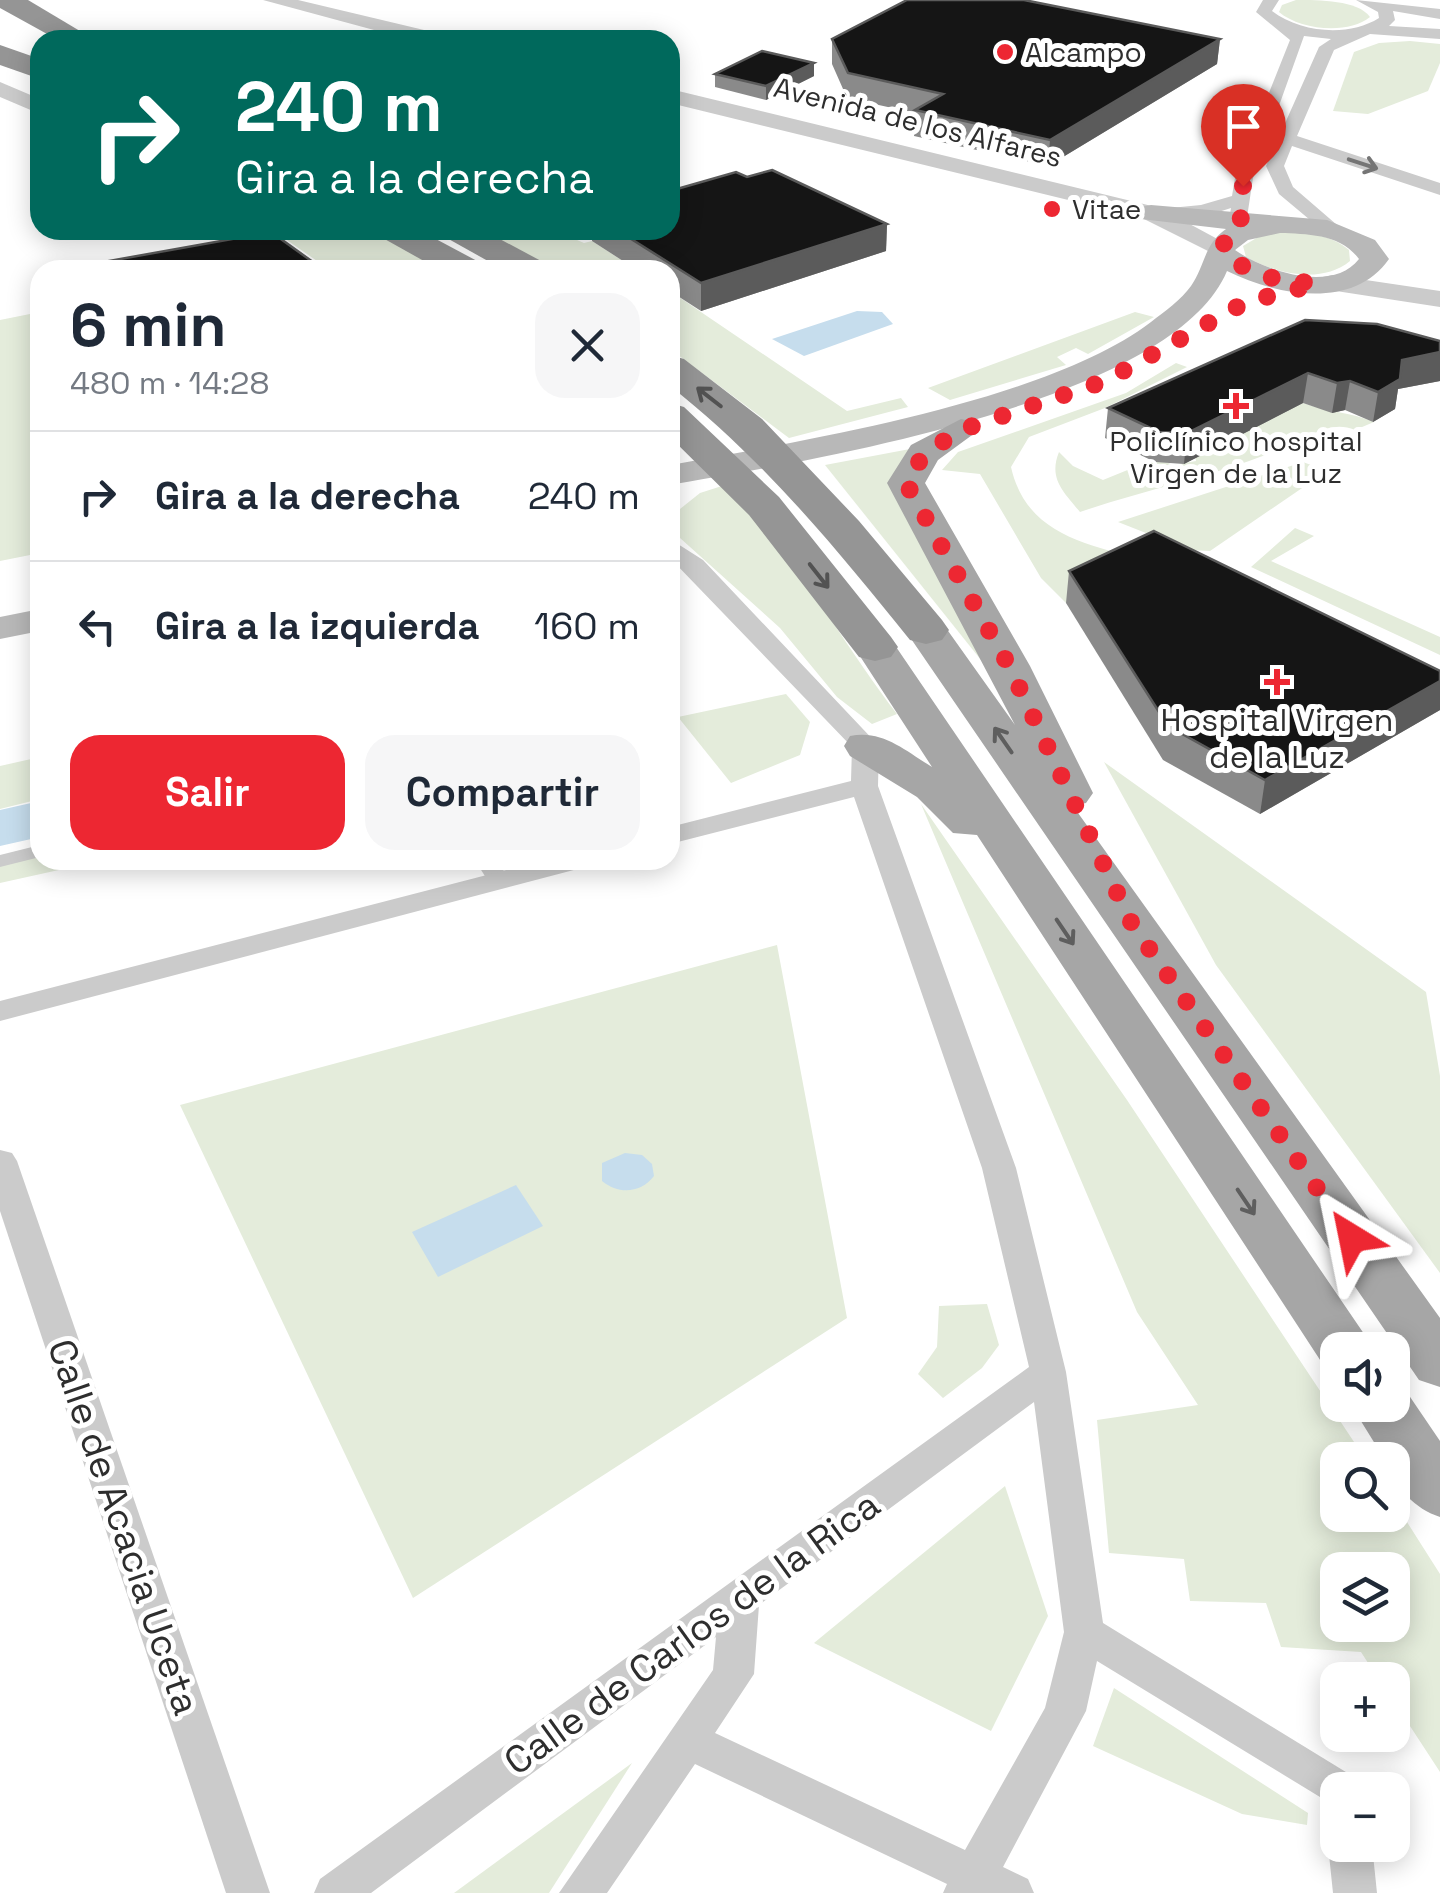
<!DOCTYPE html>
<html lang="es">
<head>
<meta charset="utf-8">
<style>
	body { margin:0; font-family:"Space Grotesk",sans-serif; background:#f6f6f7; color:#1f2937; height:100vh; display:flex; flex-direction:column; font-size:38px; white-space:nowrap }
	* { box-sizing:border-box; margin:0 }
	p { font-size:32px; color:#747a83 }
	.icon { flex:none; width:55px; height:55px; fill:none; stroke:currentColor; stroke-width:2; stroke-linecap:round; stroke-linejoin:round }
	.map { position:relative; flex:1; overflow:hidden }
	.panel { position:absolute; left:30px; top:260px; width:650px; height:610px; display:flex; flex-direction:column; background:#fff; border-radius:30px; box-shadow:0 5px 25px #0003 }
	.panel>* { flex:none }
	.top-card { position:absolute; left:30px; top:30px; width:650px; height:210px; border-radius:30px; box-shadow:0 5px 25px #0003; background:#00695c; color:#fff; overflow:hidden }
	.fabs { position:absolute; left:1320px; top:1332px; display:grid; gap:20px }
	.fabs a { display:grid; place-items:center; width:90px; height:90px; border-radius:20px; background:#fff; box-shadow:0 5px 25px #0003; font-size:50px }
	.pin { position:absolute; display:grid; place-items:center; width:85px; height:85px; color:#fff; margin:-102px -42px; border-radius:50% 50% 50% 0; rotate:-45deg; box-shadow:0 0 10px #0007 }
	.pin .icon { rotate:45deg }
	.me { position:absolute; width:110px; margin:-55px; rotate:325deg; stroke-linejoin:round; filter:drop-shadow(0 0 8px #0008) }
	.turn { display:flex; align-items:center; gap:35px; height:210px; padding:0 40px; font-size:45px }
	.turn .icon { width:130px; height:130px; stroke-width:2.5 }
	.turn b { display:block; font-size:70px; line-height:85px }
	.round { display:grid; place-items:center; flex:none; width:105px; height:105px; border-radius:30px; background:#f6f6f7 }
	.overview { display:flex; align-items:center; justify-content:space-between; height:170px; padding:0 40px }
	h1 { font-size:60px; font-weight:700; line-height:75px }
	.action { display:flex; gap:20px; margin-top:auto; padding:20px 40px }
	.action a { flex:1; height:115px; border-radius:30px; background:#ed2732; color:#fff; font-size:40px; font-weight:700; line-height:115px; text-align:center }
	.action a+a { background:#f6f6f7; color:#1f2937 }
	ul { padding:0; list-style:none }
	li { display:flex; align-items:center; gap:30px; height:130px; padding:0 40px; border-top:2px solid #e0e1e3 }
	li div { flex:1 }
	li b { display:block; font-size:38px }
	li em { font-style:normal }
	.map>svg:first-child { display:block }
	.green { fill:#e4ecdb; fill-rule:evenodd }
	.water { fill:#c6dded }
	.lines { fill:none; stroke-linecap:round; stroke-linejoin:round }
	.pedestrian { fill:#cbcbcb; fill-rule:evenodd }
	.minor { fill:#cbcbcb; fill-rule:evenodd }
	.tertiary { fill:#cbcbcb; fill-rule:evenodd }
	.secondary { fill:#b8b8b8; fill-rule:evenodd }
	.primary { fill:#a6a6a6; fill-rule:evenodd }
	.motorway { fill:#959595; fill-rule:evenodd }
	.wall { fill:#8a8a8a }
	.shaded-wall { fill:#5b5b5b }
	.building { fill:#151515; stroke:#5b5b5b; stroke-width:2.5 }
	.oneway { stroke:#757575 }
	.oneway2 { stroke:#525252 }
	.oneway3 { stroke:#5e5e5e }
	.route { stroke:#ed2732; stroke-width:18; stroke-dasharray:0 32.4 }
	.poi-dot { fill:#ed2732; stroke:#fff; stroke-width:4 }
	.labels { text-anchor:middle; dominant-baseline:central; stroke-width:10; stroke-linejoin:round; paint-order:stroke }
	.far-poi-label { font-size:28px; fill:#2e2e2e; stroke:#fff; text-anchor:start }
	.far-street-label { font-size:28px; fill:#2e2e2e; stroke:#fff }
	.poi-label { font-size:32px; fill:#2e2e2e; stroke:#fff }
	.near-street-label { font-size:38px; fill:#2e2e2e; stroke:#fff }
</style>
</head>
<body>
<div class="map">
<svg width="1440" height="1893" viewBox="0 0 1440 1893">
	<rect width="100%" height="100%" fill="#fff"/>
	<!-- green -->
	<g class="green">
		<path d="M1296 0C1319 0 1358 0 1370 17 1348 35 1300 30 1279 12L1282 5Z"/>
		<polygon points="1410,41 1440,44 1440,63 1428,91 1368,114 1333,111 1354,52 1379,43"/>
		<polygon points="283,230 378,230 446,270 330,270 284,238"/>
		<polygon points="478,230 554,230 584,243 592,241 637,270 546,270"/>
		<path d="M1265 233C1294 233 1325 230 1349 250L1350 261C1321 285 1276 273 1246 257L1243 246Z"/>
		<polygon points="670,291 847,411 901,398 908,407 789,438 670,349"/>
		<polygon points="40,312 40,553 0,561 0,320"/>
		<polygon points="1135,312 1154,317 1088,354 1076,348 1057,357 1066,365 950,400 928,388"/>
		<path d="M1176 363 1187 367 1105 408 1029 437 1011 467C1027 538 1092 544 1151 563L1066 603 1041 578 980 474 942 470 958 452 1126 393Z"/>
		<path d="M1303 403C1328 412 1350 412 1374 422L1355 430C1332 420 1312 435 1290 445 1222 475 1150 488 1080 512 1064 492 1048 479 1059 452L1073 466 1103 480 1157 458 1173 465 1196 461 1195 455Z"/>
		<polygon points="910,449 993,675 825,465"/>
		<polygon points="1303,462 1327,471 1210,551 1189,550 1118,522"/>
		<path d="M725 485C793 550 839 639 897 714L872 724 837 697 780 628 670 529V517L700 493Z"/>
		<polygon points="1295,528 1314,536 1271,561 1440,637 1440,655 1251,567"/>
		<polygon points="786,694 810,722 800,755 731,783 678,717"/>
		<polygon points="40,757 40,799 0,809 0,766"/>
		<polygon points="1104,762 1426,992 1440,1076 1440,1273 1216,965"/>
		<path d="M921 804 1127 1100 1366 1460H1338V1515H1392L1393 1500 1440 1574V1772L1393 1700 1392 1680H1379L1361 1652 1281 1647 1266 1603 1190 1601 1184 1559 1109 1553 1097 1420 1198 1405 1137 1312ZM1392 1570V1625H1338V1570Z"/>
		<polygon points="40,851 40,860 104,860 0,883 0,859"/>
		<polygon points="777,945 847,1318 413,1598 180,1105"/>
		<polygon points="987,1304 999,1345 982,1368 943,1398 918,1374 937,1347 939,1306"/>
		<polygon points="1005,1486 1048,1616 991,1731 814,1643"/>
		<polygon points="1114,1688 1308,1813 1307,1825 1242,1814 1093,1746"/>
		<polygon points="632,1763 549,1893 454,1893"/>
	</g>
	<!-- water -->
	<g class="water">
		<polygon points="857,311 882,312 893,324 804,356 772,339"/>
		<polygon points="40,801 40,837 0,846 0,810"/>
		<path d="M625 1153 642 1155 652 1164 654 1176C641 1193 619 1195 602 1181V1163Z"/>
		<polygon points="516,1185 543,1226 438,1277 412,1232"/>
	</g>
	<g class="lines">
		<!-- pedestrian -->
		<g class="pedestrian">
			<polygon points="40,845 40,857 0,867 0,855"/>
			<polygon points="475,860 497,860 510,881 507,886 491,886"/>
		</g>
		<!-- minor -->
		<g class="minor">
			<path d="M1263 0H1279L1272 11C1301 33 1349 37 1379 18L1378 12 1356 0 1440 9V19L1393 11 1395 20 1389 26 1440 29V39L1370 34 1334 50 1297 136 1440 183V195L1292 146 1284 166 1293 187 1344 231 1328 235 1279 194 1266 166 1319 47 1331 39 1304 36 1253 178 1244 237 1227 233 1231 208 1203 217H1160V209L1201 205 1232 196 1235 178 1290 40 1256 12Z"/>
			<path d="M670 539 703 560 879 746 878 786 1016 1168 1066 1372 1103 1623 1354 1777 1360 1790H1338V1808L1097 1661 1086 1711 1003 1867 1028 1879 1034 1893H943L947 1884 695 1764 607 1893H559L713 1670 716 1637 371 1893H314L320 1879 1029 1367 982 1168 854 797 670 844V827L851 781 852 747 670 558ZM1034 1402 1064 1632 1045 1708 965 1850 715 1733 754 1674 759 1605Z"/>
			<polygon points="545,860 593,860 589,866 0,1021 0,1001"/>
			<polygon points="0,1150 12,1153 17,1161 270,1893 226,1893 0,1211"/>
			<polygon points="1338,1830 1338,1845 1372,1845 1377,1893 1333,1893 1328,1845"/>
		</g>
		<!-- tertiary -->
		<g class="tertiary">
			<polygon points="263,0 298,0 445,35 448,40 411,40"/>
			<polygon points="0,82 40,99 40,114 0,97"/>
			<polygon points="670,89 1160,208 1236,249 1223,257 1214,254 1142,218 670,103"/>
			<polygon points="241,230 271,230 325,270 295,270"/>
			<polygon points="1332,275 1440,291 1440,307 1323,289 1319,283 1323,277"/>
		</g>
		<!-- secondary -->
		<g class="secondary">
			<path d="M1151 205 1327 220 1375 240 1389 259C1353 311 1276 295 1227 271 1172 403 802 462 670 485V465C802 441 1046 402 1151 322 1164 312 1182 299 1191 286 1205 266 1204 244 1226 229L1141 219 1137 213 1141 207ZM1280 233C1307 234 1341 234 1359 259 1332 294 1265 271 1235 250L1248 240Z"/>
			<polygon points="40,609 40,631 0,639 0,617"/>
		</g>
		<!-- primary -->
		<g class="primary">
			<polygon points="961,419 974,422 979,430 938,460 925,483 1030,666 1093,793 1086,803 1073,806 1440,1318 1440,1387 1419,1380 905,630 911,621 926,617 941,621 1015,725 887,483 911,445"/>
			<path d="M875 634 890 638 1375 1350H1338V1370L1324 1366 977 835 953 833 917 797 850 756 844 746 850 736C882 729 906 751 932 767L854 647 860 638Z"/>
			<path d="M1392 1385 1404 1388 1440 1441V1517C1416 1509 1392 1488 1392 1460H1385L1351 1405H1392Z"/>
		</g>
		<!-- motorway -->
		<g class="motorway">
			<polygon points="0,0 28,0 95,40 58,40 0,8"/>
			<polygon points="0,45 40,59 40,79 0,65"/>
			<polygon points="376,230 419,230 479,262 484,270 440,270 381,237"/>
			<polygon points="440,230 483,230 543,262 548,270 504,270 445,237"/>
			<path d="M670 355 684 359 762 419 859 521 942 620 949 630 942 640 926 644 910 640C836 548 763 459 670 386Z"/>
			<polygon points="670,403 684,407 779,497 891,637 898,647 891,657 875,661 859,657 749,515 670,437"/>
		</g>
	</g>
	<!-- wall -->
	<g class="wall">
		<polygon points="832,39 1220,39 1217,64 1048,166 914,136 915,113 847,98 832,64"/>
		<polygon points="814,63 814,76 766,100 715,87 715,74"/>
		<polygon points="747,177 887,224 886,251 701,311 670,291 670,270 637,270 592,241 592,230 670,230"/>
		<polygon points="1440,341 1440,381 1398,389 1395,409 1373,422 1345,410 1332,413 1303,403 1184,464 1155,462 1105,438 1108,408"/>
		<polygon points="1069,571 1440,671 1440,710 1260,814 1163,760 1066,603"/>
	</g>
	<!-- shaded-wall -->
	<g class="shaded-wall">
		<polygon points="1220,39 1217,64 1048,166 1050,140"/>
		<polygon points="814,63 814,76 766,100 766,86"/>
		<polygon points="887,224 886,251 701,311 701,283"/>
		<polygon points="1440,352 1440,381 1398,389 1395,409 1373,422 1378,392 1402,360"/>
		<polygon points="1308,373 1303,403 1184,464 1187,433"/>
		<polygon points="1350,381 1345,410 1332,413 1337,383"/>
		<polygon points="1440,681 1440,710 1260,814 1265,780"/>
	</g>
	<!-- building -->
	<g class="building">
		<polygon points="907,0 1024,0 1220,39 1050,140 915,110 943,94 848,73 832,39"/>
		<polygon points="414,33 432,40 387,40"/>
		<polygon points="762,51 814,63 766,86 715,74"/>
		<polygon points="772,170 887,224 701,283 617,230 670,230 670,191 736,172 747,177"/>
		<polygon points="271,232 324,270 59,270"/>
		<polygon points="1305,320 1377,324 1440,341 1440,352 1402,360 1400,379 1378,392 1350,381 1337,383 1308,373 1187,433 1159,432 1108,408"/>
		<polygon points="1154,531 1440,671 1440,681 1265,780 1168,726 1069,571"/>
	</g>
	<!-- one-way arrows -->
	<defs><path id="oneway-shaft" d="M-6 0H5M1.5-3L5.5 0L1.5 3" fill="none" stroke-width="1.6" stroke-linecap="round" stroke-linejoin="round" transform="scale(2.5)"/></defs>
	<use class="oneway" href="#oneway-shaft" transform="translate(1363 164) rotate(18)"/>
	<g class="oneway2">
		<use href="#oneway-shaft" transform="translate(709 397) rotate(-142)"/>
		<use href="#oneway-shaft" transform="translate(819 576) rotate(52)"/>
	</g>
	<g class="oneway3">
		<use href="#oneway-shaft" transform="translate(1003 740) rotate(-125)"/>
		<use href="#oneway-shaft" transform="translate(1065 932) rotate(56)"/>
		<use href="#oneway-shaft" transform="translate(1246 1202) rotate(56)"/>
	</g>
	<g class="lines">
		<!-- route -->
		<polyline class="route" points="1243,186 1240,229 1224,243 1225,256 1260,276 1317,284 1246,302 1105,381 961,430 924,454 906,483 1009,666 1132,924 1352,1238"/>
	</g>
	<!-- markers -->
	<g class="poi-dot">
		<circle cx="1005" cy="52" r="10"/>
		<circle cx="1052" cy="209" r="10"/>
		<path d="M1231 391h10v10h10v10h-10v10h-10v-10h-10v-10h10z"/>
		<path d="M1272 667h10v10h10v10h-10v10h-10v-10h-10v-10h10z"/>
	</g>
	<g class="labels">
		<!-- far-poi labels -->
		<g class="far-poi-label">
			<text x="1025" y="52">Alcampo</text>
			<text x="1072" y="209">Vitae</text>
			<text x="1236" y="441" text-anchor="middle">Policlínico hospital<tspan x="1236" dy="32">Virgen de la Luz</tspan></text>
		</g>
		<!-- far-street labels -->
		<g class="far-street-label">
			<text transform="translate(918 122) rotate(14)">Avenida de los Alfares</text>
		</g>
		<!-- poi labels -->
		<g class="poi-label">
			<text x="1277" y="720">Hospital Virgen<tspan x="1277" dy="37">de la Luz</tspan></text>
		</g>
		<!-- near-street labels -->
		<g class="near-street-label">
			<text transform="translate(124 1527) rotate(71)">Calle de Acacia Uceta</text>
			<text transform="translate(692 1633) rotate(-36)">Calle de Carlos de la Rica</text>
		</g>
	</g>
</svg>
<div class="fabs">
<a><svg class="icon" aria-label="sound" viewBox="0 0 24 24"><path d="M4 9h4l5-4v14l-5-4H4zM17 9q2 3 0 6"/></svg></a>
<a><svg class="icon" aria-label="search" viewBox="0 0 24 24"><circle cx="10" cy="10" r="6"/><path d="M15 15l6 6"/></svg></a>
<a><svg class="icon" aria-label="layers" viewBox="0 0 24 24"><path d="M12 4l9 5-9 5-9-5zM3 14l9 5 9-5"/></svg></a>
<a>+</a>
<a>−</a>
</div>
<div class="pin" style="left:1243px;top:186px;background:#d93025"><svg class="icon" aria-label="arrive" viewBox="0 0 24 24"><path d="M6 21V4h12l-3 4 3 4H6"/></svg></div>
<svg class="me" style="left:1352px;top:1238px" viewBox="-20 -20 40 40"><path d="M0-17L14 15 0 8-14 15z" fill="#ed2732" stroke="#fff" stroke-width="4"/></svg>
<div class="top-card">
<div class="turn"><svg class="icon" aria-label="right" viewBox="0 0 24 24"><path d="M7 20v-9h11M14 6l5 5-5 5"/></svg><div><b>240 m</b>Gira a la derecha</div></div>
</div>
<section class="panel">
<div class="overview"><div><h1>6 min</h1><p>480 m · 14:28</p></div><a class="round"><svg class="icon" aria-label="close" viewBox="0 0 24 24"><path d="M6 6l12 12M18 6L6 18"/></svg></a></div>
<ul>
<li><svg class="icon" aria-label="right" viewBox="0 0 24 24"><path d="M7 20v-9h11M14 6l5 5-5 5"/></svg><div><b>Gira a la derecha</b></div><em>240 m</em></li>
<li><svg class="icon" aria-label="left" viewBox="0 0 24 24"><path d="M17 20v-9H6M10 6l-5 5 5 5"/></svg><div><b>Gira a la izquierda</b></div><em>160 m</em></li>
</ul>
<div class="action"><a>Salir</a><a>Compartir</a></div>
</section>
</div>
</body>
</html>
